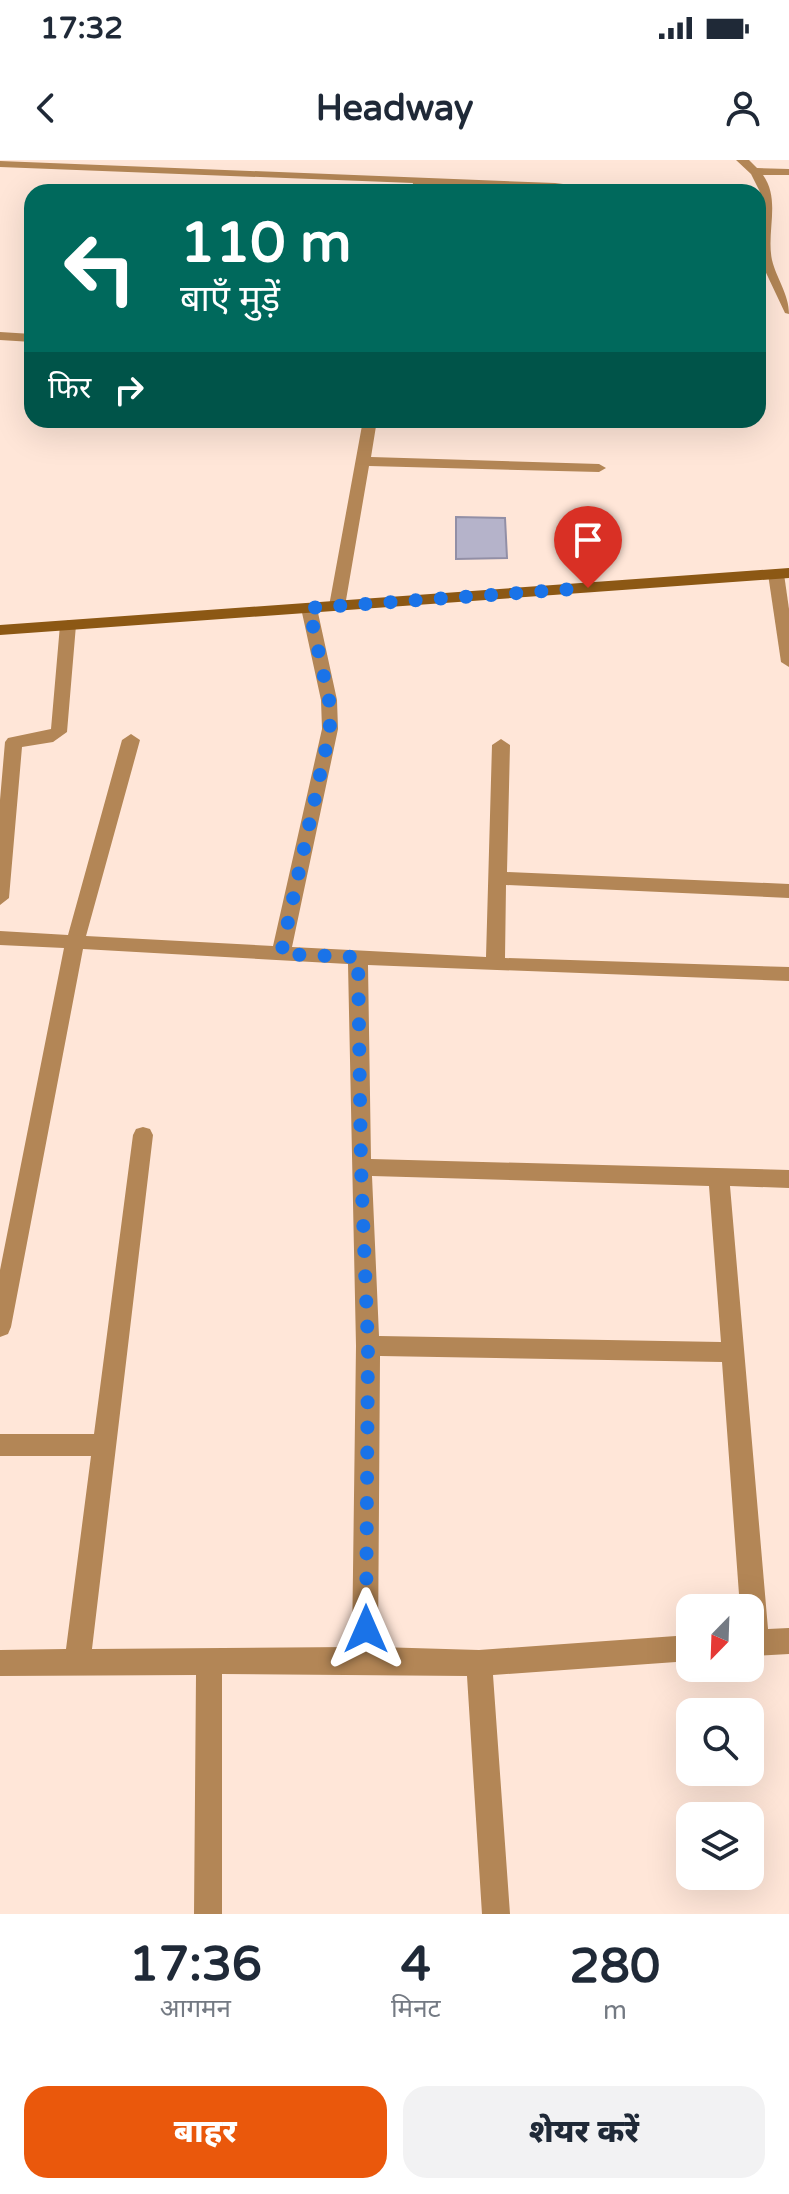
<!DOCTYPE html>
<html lang="hi">
<head>
<meta charset="utf-8">
<style>
	body { margin:0; font-family:"Varela Round","Noto Sans Devanagari",sans-serif; background:#f2f2f3; color:#1f2937; height:100vh; display:flex; flex-direction:column; font-size:30px; white-space:nowrap }
	* { box-sizing:border-box; margin:0 }
	p { font-size:26px; color:#747a83 }
	.icon { flex:none; width:44px; height:44px; fill:none; stroke:currentColor; stroke-width:2; stroke-linecap:round; stroke-linejoin:round }
	.map { position:relative; height:1754px; overflow:hidden }
	.sheet { display:flex; flex-direction:column; background:#fff; flex:1 }
	.sheet>* { flex:none }
	.guide { position:absolute; left:24px; top:24px; width:742px; height:244px; border-radius:24px; box-shadow:0 8px 32px #0002; background:#00695c; color:#fff; overflow:hidden }
	.needle { width:52px; rotate:203deg }
	.fabs { position:absolute; left:676px; top:1434px; display:grid; gap:16px }
	.fabs a { display:grid; place-items:center; width:88px; height:88px; border-radius:16px; background:#fff; box-shadow:0 8px 32px #0002; font-size:40px }
	.pin { position:absolute; display:grid; place-items:center; width:68px; height:68px; color:#fff; margin:-82px -34px; border-radius:50% 50% 50% 0; rotate:-45deg; box-shadow:0 0 8px #0007 }
	.pin .icon { rotate:45deg }
	.me { position:absolute; width:88px; margin:-44px; rotate:0deg; stroke-linejoin:round; filter:drop-shadow(0 0 6px #0008) }
	.turn { display:flex; align-items:center; gap:28px; height:168px; padding:0 24px; font-size:36px }
	.turn .icon { width:104px; height:104px; stroke-width:2.5 }
	.turn b { display:block; font-size:56px; line-height:68px }
	.then { display:flex; align-items:center; height:76px; padding:0 24px; background:#0003; gap:16px; font-size:30px }
	.eta { display:flex; justify-content:space-evenly; align-items:center; height:136px; text-align:center }
	.eta b { font-size:48px; font-weight:800; line-height:56px }
	.cta { display:flex; gap:16px; margin-top:auto; padding:16px 24px }
	.cta a { flex:1; height:92px; border-radius:24px; background:#ea580c; color:#fff; font-size:32px; font-weight:800; line-height:92px; text-align:center }
	.cta a+a { background:#f2f2f3; color:#1f2937 }
	.status { display:flex; justify-content:space-between; align-items:center; height:56px; padding:0 40px; background:#fff; direction:ltr }
	.status svg { height:22px; fill:currentColor }
	header { display:flex; justify-content:space-between; align-items:center; height:104px; padding:0 24px; background:#fff; font-size:36px; font-weight:800 }
	.map>svg:first-child { display:block }
	.building { fill:#b5b3ca; stroke:#928fa6; stroke-width:2 }
	.lines { fill:none; stroke-linecap:round; stroke-linejoin:round }
	.street { fill:#b38656; fill-rule:evenodd }
	.secondary { fill:#8c5814; fill-rule:evenodd }
	.route { stroke:#1a73e8; stroke-width:14; stroke-dasharray:0 25.2 }
</style>
</head>
<body>
<div class="status"><b>17:32</b><svg viewBox="0 0 49 12"><path d="M0 12V9h3v3zM5 12V6h3v6zM10 12V3h3v9zM15 12V0h3v12zM26 1h20v11H26zM47 4h2v5h-2z"/></svg></div>
<header><svg class="icon" aria-label="back" viewBox="0 0 24 24"><path d="M15 5l-7 7 7 7"/></svg>Headway<svg class="icon" aria-label="person" viewBox="0 0 24 24"><circle cx="12" cy="8" r="4"/><path d="M4 21q1-7 8-7t8 7"/></svg></header>
<div class="map">
<svg width="789" height="1754" viewBox="0 0 789 1754">
	<rect width="100%" height="100%" fill="#ffe6d8"/>
	<!-- building -->
	<polygon class="building" points="456,357 505,358 507,398 456,399"/>
	<g class="lines">
		<!-- street -->
		<g class="street">
			<path d="M736 0H749L757 8 789 9V15H763C781 40 766 72 772 100 777 120 789 134 789 154L785 153 760 100V32L751 14Z"/>
			<polygon points="0,1 555,23 571,25 579,32 425,24 423,32 411,32 413,23 0,7"/>
			<polygon points="0,172 32,174 32,182 0,180"/>
			<polygon points="363,260 377,260 371,297 599,304 606,308 599,312 369,306 345,446 337,451 329,446"/>
			<polygon points="776,409 784,414 789,449 789,507 781,502 768,414"/>
			<path d="M309 443 317 448 337 540 338 569 292 787 486 797 492 585 501 579 510 585 507 712 789 724V738L506 725 505 798 789 807V821L368 805 371 999 789 1010V1028L730 1026 768 1469 789 1468V1494L750 1496V1448H740L722 1202 380 1196 378 1487 479 1490 690 1475V1501L493 1515 510 1754H482L467 1516 222 1514V1754H194L196 1515 0 1516V1490L66 1489 91 1296H0V1274H94L133 975 136 969 143 967 150 969 153 975 92 1489 352 1487 356 1186 348 804 83 789 11 1167 8 1174 0 1177V1110L64 788 0 785V771L68 775 122 580 131 574 140 580 86 776 273 786 322 569 321 540 301 448ZM372 1016 709 1026 721 1182 379 1176Z"/>
			<polygon points="68,460 76,465 67,572 53,582 22,587 9,738 0,745 0,640 5,582 8,578 51,569 60,465"/>
		</g>
		<!-- secondary -->
		<polygon class="secondary" points="789,408 789,418 0,475 0,465"/>
	</g>
	<g class="lines">
		<!-- route -->
		<polyline class="route" points="366,1469 368,1186 361,1007 358,797 281,794 330,569 329,540 309,448 588,428"/>
	</g>
</svg>
<div class="fabs">
<a><svg class="needle" viewBox="-14 -14 28 28"><path d="M0-13l5 13h-10z" fill="#e53935"/><path d="M0 13l5-13h-10z" fill="#747a83"/></svg></a>
<a><svg class="icon" aria-label="search" viewBox="0 0 24 24"><circle cx="10" cy="10" r="6"/><path d="M15 15l6 6"/></svg></a>
<a><svg class="icon" aria-label="layers" viewBox="0 0 24 24"><path d="M12 4l9 5-9 5-9-5zM3 14l9 5 9-5"/></svg></a>
</div>
<div class="pin" style="left:588px;top:428px;background:#d93025"><svg class="icon" aria-label="arrive" viewBox="0 0 24 24"><path d="M6 21V4h12l-3 4 3 4H6"/></svg></div>
<svg class="me" style="left:366px;top:1469px" viewBox="-20 -20 40 40"><path d="M0-17L14 15 0 8-14 15z" fill="#1a73e8" stroke="#fff" stroke-width="4"/></svg>
<div class="guide">
<div class="turn"><svg class="icon" aria-label="left" viewBox="0 0 24 24"><path d="M17 20v-9H6M10 6l-5 5 5 5"/></svg><div><b>110 m</b>बाएँ मुड़ें</div></div>
<div class="then">फिर<svg class="icon" aria-label="right" viewBox="0 0 24 24"><path d="M7 20v-9h11M14 6l5 5-5 5"/></svg></div>
</div>
</div>
<section class="sheet">
<div class="eta">
<div><b>17:36</b><p>आगमन</p></div>
<div><b>4</b><p>मिनट</p></div>
<div><b>280</b><p>m</p></div>
</div>
<div class="cta"><a>बाहर</a><a>शेयर करें</a></div>
</section>
</body>
</html>
